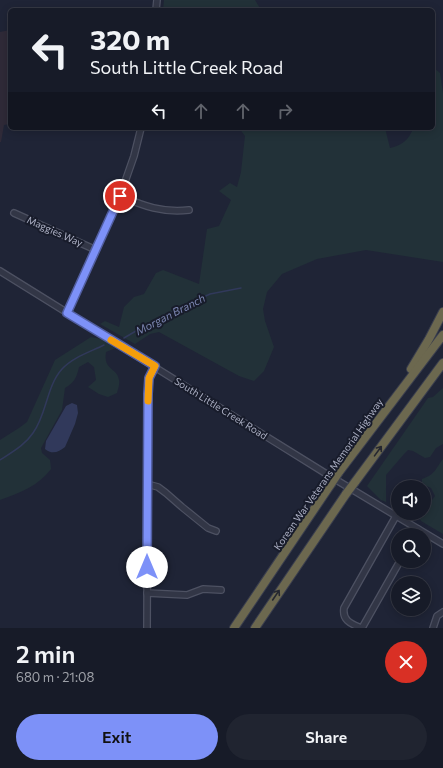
<!DOCTYPE html>
<html lang="en">
<head>
<meta charset="utf-8">
<style>
	body { margin:0; font-family:Commissioner,sans-serif; background:#202430; color:#f1f3f6; height:100vh; display:flex; flex-direction:column; font-size:15px; white-space:nowrap }
	* { box-sizing:border-box; margin:0 }
	p { font-size:13px; color:#9ea1a8 }
	.icon { flex:none; width:22px; height:22px; fill:none; stroke:currentColor; stroke-width:2; stroke-linecap:round; stroke-linejoin:round }
	.map { position:relative; height:628px; overflow:hidden }
	.details { display:flex; flex-direction:column; background:#171b28; flex:1 }
	.details>* { flex:none }
	.guide { position:absolute; left:8px; top:8px; width:427px; height:122px; border-radius:6px; box-shadow:0 2px 10px #0003,0 0 0 1px #363945; background:#171b28; color:#f1f3f6; overflow:hidden }
	.buttons { position:absolute; left:391px; top:480px; display:grid; gap:8px }
	.buttons a { display:grid; place-items:center; width:40px; height:40px; border-radius:50%; background:#171b28; box-shadow:0 2px 10px #0003,0 0 0 1px #363945; font-size:20px }
	.pin { position:absolute; display:grid; place-items:center; width:34px; height:34px; color:#fff; margin:-17px; border:2px solid #fff; border-radius:50%; box-shadow:0 1px 4px #0007 }
	.me { position:absolute; width:44px; margin:-22px; rotate:0deg; stroke-linejoin:round; filter:drop-shadow(0 0 3px #0008) }
	.turn { display:flex; align-items:center; gap:14px; height:84px; padding:0 16px; font-size:18px }
	.turn .icon { width:52px; height:52px; stroke-width:2.5 }
	.turn b { display:block; font-size:28px; line-height:34px }
	.lanes { display:flex; align-items:center; height:38px; padding:0 16px; background:#0003; justify-content:center; gap:20px; direction:ltr }
	.lanes .off { opacity:.35 }
	.round { display:grid; place-items:center; flex:none; width:42px; height:42px; border-radius:21px; background:#202430 }
	.overview { display:flex; align-items:center; justify-content:space-between; height:68px; padding:0 16px }
	h1 { font-size:24px; font-weight:600; line-height:30px }
	.cta { display:flex; gap:8px; margin-top:auto; padding:8px 16px }
	.cta a { flex:1; height:46px; border-radius:24px; background:#7d91f8; color:#111; font-size:16px; font-weight:600; line-height:46px; text-align:center }
	.cta a+a { background:#202430; color:#f1f3f6 }
	.map>svg:first-child { display:block }
	.medical { fill:#2f2a38 }
	.green { fill:#223138 }
	.water { fill:#31395b }
	.lines { fill:none; stroke-linecap:round; stroke-linejoin:round }
	.stream { stroke:#31395b; stroke-width:1.5 }
	.minor-casing { stroke:#4d5162; stroke-width:8 }
	.highway-casing { stroke:#3a3e4e; stroke-width:10 }
	.minor { stroke:#323646; stroke-width:5.5 }
	.highway { stroke:#6c684f; stroke-width:8 }
	.highway-bridge-casing { stroke:#3a3e4e; stroke-width:10; stroke-linecap:butt }
	.highway-bridge { stroke:#6c684f; stroke-width:8 }
	.oneway { stroke:#252730 }
	.route-casing { stroke:#515ea1; stroke-width:10 }
	.route { stroke:#7d91f8; stroke-width:7 }
	.slow { stroke:#f59e0b; stroke-width:7 }
	.labels { text-anchor:middle; dominant-baseline:central; stroke-width:4; stroke-linejoin:round; paint-order:stroke }
	.street-label { font-size:10px; fill:#acb0c4; stroke:#181c2b }
	.water-label { font-size:11px; font-style:italic; fill:#7c86b1; stroke:#181c2b }
</style>
</head>
<body>
<div class="map">
<svg width="443" height="628" viewBox="0 0 443 628">
	<rect width="100%" height="100%" fill="#1f2436"/>
	<!-- medical -->
	<polygon class="medical" points="10,30 10,124 4,125 1,142 0,142 0,32"/>
	<!-- green -->
	<g class="green">
		<polygon points="164,0 255,0 261,10 163,10"/>
		<path d="M433 67 440 73 443 93V262L366 250 317 259 282 274 267 292 263 309 265 321 274 347 264 371 254 381 239 376 159 332 150 334 135 344 100 324 105 321 119 327 124 307 134 297 144 294 156 273 163 270 199 284 207 229 219 226 231 200 219 191 230 183 237 187 241 172 245 136 239 128H385L390 148C401 146 410 139 413 128H433Z"/>
		<path d="M91 337 102 339 116 348 106 352C103 371 117 367 119 380 120 384 118 389 117 393L108 397 99 394 88 387 96 380 94 367 88 362 79 367C77 377 74 383 65 388L62 410 41 448 42 453 50 460 51 469C38 486 20 493 0 500V440L19 428 27 422 55 360Z"/>
		<polygon points="443,388 443,444 436,448 430,457 425,458 413,451 408,450 404,454 386,475 386,502 381,500 367,486 428,398 433,397"/>
		<path d="M443 459V534L421 521 416 513H424V501L432 500 435 496 431 488 422 484V479C436 474 435 469 443 459Z"/>
	</g>
	<!-- water -->
	<path class="water" d="M72 403 77 405 78 413 75 424 65 447C59 452 52 455 45 449L46 441 66 406Z"/>
	<g class="lines">
		<!-- stream -->
		<g class="stream">
			<polyline points="124,338 153,321 210,294 241,288"/>
			<path d="M0 460C12 452 25 445 33 433 47 414 46 387 62 369 73 357 90 352 104 345"/>
		</g>
		<defs>
			<g id="minor">
				<polyline points="156,10 157,0"/>
				<path d="M120 196C144 206 162 213 189 210"/>
				<polyline points="14,213 96,250"/>
				<polyline points="0,271 333,478 443,544"/>
				<polyline points="67,313 120,196 134,156 141,128"/>
				<polyline points="147,484 158,487 166,493 182,507 208,528 216,531"/>
				<polyline points="414,535 418,529"/>
				<polyline points="147,593 187,595 203,589 221,590"/>
				<polyline points="147,628 148,394 149,377 155,367"/>
				<path d="M361 628C352 624 342 621 344 608L396 516"/>
				<polyline points="362,628 400,561"/>
				<polyline points="433,628 437,616 443,612"/>
			</g>
			<g id="highway">
				<polyline points="411,369 429,339 443,312"/>
				<polyline points="339,472 443,335"/>
				<polyline points="355,482 443,363"/>
				<polyline points="234,628 331,484"/>
				<polyline points="255,628 346,494"/>
			</g>
		</defs>
		<!-- minor casing -->
		<use href="#minor" class="minor-casing"/>
		<!-- highway casing -->
		<use href="#highway" class="highway-casing"/>
		<!-- minor -->
		<use href="#minor" class="minor"/>
		<!-- highway -->
		<use href="#highway" class="highway"/>
		<defs>
			<g id="highway-bridge">
				<polyline points="331,484 339,472"/>
				<polyline points="346,494 355,482"/>
			</g>
		</defs>
		<!-- highway-bridge casing -->
		<use href="#highway-bridge" class="highway-bridge-casing"/>
		<!-- highway-bridge -->
		<use href="#highway-bridge" class="highway-bridge"/>
	</g>
	<!-- one-way arrows -->
	<defs><path id="oneway-shaft" d="M-6 0H5M1.5-3L5.5 0L1.5 3" fill="none" stroke-width="1.6" stroke-linecap="round" stroke-linejoin="round"/></defs>
	<g class="oneway">
		<use href="#oneway-shaft" transform="translate(378 451) rotate(-54)"/>
		<use href="#oneway-shaft" transform="translate(276 595) rotate(-56)"/>
	</g>
	<g class="lines">
		<defs>
			<polyline id="route" points="120,196 67,313 155,366 149,378 148,394 147,567"/>
		</defs>
		<!-- route casing -->
		<use href="#route" class="route-casing"/>
		<!-- route -->
		<use href="#route" class="route"/>
		<!-- slow -->
		<polyline class="slow" points="111,340 155,366 149,378 148,401"/>
	</g>
	<g class="labels">
		<!-- street labels -->
		<g class="street-label">
			<text transform="translate(55 231) rotate(24)">Maggies Way</text>
			<text transform="translate(221 408) rotate(32)">South Little Creek Road</text>
			<text transform="translate(328 474) rotate(-55)">Korean War Veterans Memorial Highway</text>
		</g>
		<!-- water labels -->
		<g class="water-label">
			<text transform="translate(170 314) rotate(-27)">Morgan Branch</text>
		</g>
	</g>
</svg>
<div class="buttons">
<a><svg class="icon" aria-label="sound" viewBox="0 0 24 24"><path d="M4 9h4l5-4v14l-5-4H4zM17 9q2 3 0 6"/></svg></a>
<a><svg class="icon" aria-label="search" viewBox="0 0 24 24"><circle cx="10" cy="10" r="6"/><path d="M15 15l6 6"/></svg></a>
<a><svg class="icon" aria-label="layers" viewBox="0 0 24 24"><path d="M12 4l9 5-9 5-9-5zM3 14l9 5 9-5"/></svg></a>
</div>
<div class="pin" style="left:120px;top:196px;background:#d93025"><svg class="icon" aria-label="arrive" viewBox="0 0 24 24"><path d="M6 21V4h12l-3 4 3 4H6"/></svg></div>
<svg class="me" style="left:147px;top:567px" viewBox="-20 -20 40 40"><circle r="19" fill="#fff"/><path d="M0-13L10 11 0 6-10 11z" fill="#7d91f8"/></svg>
<div class="guide">
<div class="turn"><svg class="icon" aria-label="left" viewBox="0 0 24 24"><path d="M17 20v-9H6M10 6l-5 5 5 5"/></svg><div><b>320 m</b>South Little Creek Road</div></div>
<div class="lanes"><svg class="icon" aria-label="left" viewBox="0 0 24 24"><path d="M17 20v-9H6M10 6l-5 5 5 5"/></svg><svg class="icon off" aria-label="ahead" viewBox="0 0 24 24"><path d="M12 20V5M6 11l6-6 6 6"/></svg><svg class="icon off" aria-label="ahead" viewBox="0 0 24 24"><path d="M12 20V5M6 11l6-6 6 6"/></svg><svg class="icon off" aria-label="right" viewBox="0 0 24 24"><path d="M7 20v-9h11M14 6l5 5-5 5"/></svg></div>
</div>
</div>
<section class="details">
<div class="overview"><div><h1>2 min</h1><p>680 m · 21:08</p></div><a class="round" style="background:#d93025;color:#fff"><svg class="icon" aria-label="close" viewBox="0 0 24 24"><path d="M6 6l12 12M18 6L6 18"/></svg></a></div>
<div class="cta"><a>Exit</a><a>Share</a></div>
</section>
</body>
</html>
